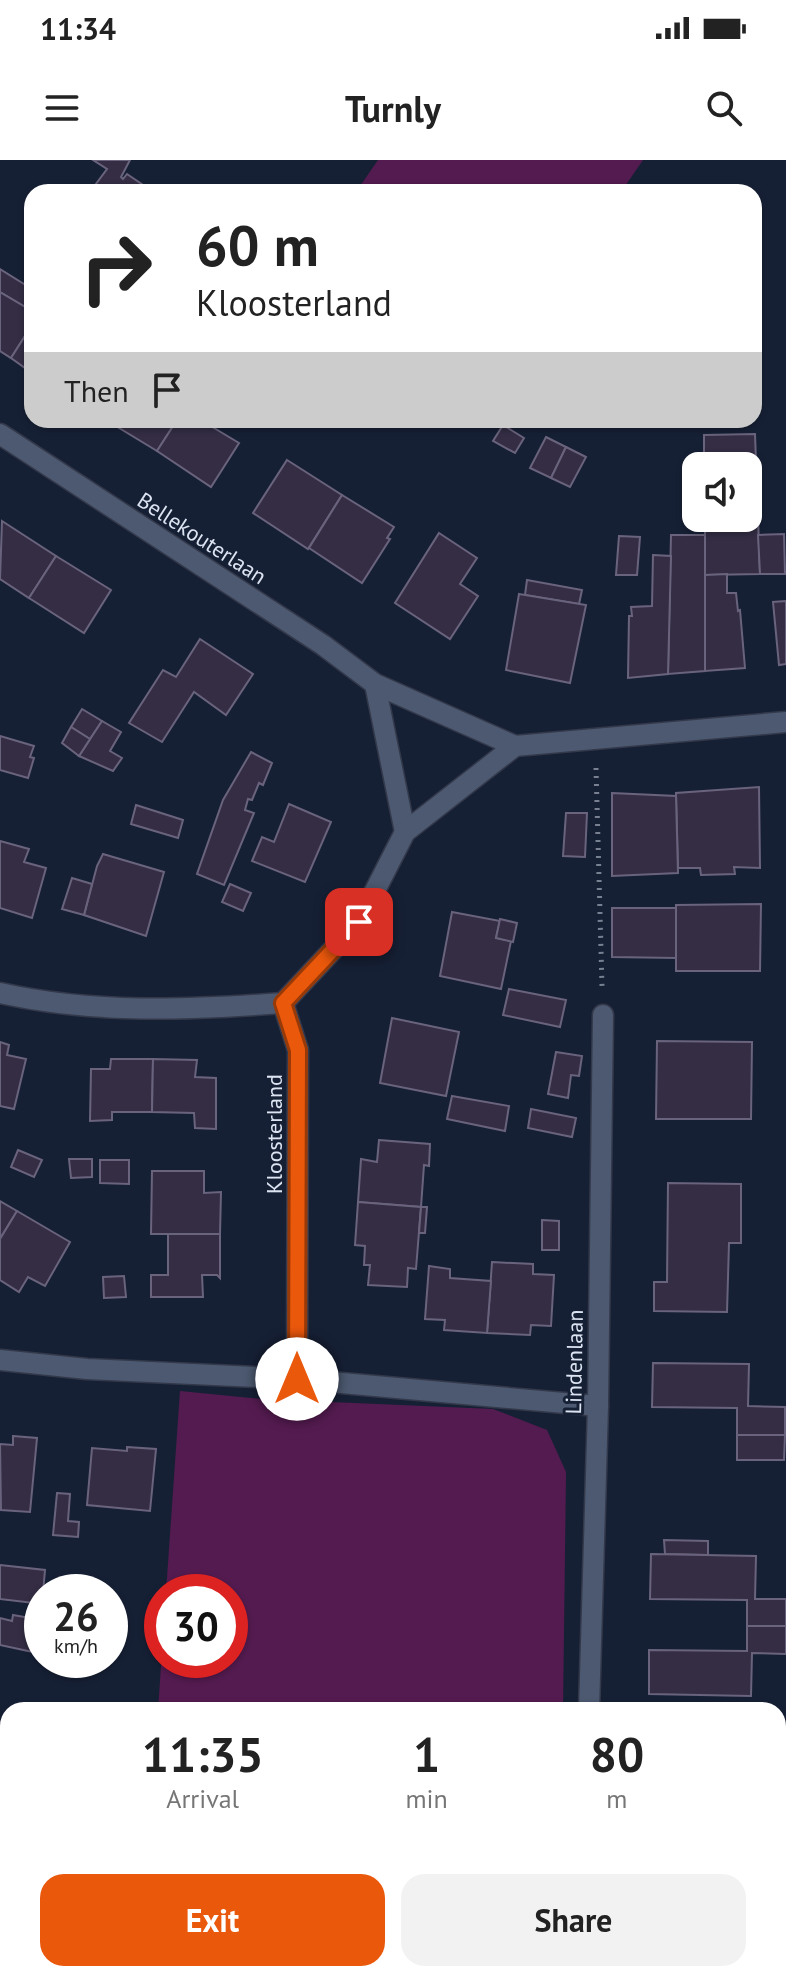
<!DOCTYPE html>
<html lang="en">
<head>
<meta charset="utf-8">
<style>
	body { margin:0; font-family:"PT Sans",sans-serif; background:#f2f2f2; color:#222; height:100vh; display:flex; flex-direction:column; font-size:30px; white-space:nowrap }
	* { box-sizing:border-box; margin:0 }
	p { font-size:26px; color:#767676 }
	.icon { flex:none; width:44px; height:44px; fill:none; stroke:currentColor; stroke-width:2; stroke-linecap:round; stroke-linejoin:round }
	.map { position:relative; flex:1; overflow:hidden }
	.details { position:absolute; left:0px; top:1542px; width:786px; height:280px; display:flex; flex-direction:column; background:#fff; border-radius:24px 24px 0 0; box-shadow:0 2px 6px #0004 }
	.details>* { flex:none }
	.hud { position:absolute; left:24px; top:24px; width:738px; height:244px; border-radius:24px; box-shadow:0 2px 6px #0004; background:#fff; color:#222; overflow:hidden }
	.tools { position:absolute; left:682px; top:292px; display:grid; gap:16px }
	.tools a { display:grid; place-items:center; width:80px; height:80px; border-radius:16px; background:#fff; box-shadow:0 2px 6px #0004; font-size:40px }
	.speed { position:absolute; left:24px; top:1414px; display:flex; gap:16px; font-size:40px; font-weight:700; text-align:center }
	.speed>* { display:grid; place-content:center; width:104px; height:104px; border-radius:50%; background:#fff; box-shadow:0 2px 6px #0004; line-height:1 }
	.speed small { font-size:20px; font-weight:400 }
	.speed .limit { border:12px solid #d22; background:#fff; color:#111 }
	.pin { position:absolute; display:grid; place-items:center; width:68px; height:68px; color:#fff; margin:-34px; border-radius:16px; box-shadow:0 4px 12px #0006 }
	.me { position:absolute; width:88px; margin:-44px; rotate:0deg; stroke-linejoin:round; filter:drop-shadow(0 0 6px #0008) }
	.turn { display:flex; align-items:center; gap:28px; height:168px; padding:0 40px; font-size:36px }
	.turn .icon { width:104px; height:104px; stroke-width:2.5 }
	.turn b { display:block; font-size:56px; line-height:68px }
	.then { display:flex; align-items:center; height:76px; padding:0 40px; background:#0003; gap:16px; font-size:30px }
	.eta { display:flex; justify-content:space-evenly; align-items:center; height:136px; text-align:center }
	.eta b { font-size:48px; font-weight:700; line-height:56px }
	.primary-button { display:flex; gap:16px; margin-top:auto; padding:16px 40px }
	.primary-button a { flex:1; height:92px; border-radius:24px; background:#ea580c; color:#fff; font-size:32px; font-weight:700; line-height:92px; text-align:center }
	.primary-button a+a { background:#f2f2f2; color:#222 }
	.status { display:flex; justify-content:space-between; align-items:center; height:56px; padding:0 40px; background:#fff; direction:ltr }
	.status svg { height:22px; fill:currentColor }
	header { display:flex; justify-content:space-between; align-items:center; height:104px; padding:0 40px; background:#fff; font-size:36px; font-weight:700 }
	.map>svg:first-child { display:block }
	.green { fill:#541b50 }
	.building { fill:#342d44; stroke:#6a637d; stroke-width:2 }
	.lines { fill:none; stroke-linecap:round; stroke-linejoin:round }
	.street-casing { stroke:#33394b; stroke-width:23 }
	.path { stroke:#788192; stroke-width:5; stroke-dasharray:2 6; stroke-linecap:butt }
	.street { stroke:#4c5970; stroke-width:20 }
	.route-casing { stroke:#983908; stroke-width:20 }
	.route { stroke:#ea580c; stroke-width:14 }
	.labels { text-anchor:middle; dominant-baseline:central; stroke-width:6; stroke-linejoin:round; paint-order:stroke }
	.street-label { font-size:22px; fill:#dce4f2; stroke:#162035 }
</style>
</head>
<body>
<div class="status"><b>11:34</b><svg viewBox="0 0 49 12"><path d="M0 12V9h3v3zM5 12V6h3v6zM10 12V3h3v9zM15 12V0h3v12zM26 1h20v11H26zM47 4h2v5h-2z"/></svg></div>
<header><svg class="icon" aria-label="menu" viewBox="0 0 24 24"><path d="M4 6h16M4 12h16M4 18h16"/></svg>Turnly<svg class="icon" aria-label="search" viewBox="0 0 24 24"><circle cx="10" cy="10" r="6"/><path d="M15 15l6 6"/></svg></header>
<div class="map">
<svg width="786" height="1822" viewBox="0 0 786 1822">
	<rect width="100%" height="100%" fill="#162035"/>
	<!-- green -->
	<g class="green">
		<polygon points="378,0 643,0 621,32 356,32"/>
		<polygon points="180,1231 261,1239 493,1249 547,1270 566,1312 563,1550 158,1550 162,1492 162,1500 230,1500 230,1432 166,1432"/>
	</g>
	<!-- building -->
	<g class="building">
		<polygon points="93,0 130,0 121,17 123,19 127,14 146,27 142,32 90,32 107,9"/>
		<polygon points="0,109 32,129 32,151 0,132"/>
		<polygon points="0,132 32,151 32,165 11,198 0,191"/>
		<polygon points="32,165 32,213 11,198"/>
		<polygon points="106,260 177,260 157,291"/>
		<polygon points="177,260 212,260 209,265 239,283 211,327 157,291"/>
		<polygon points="503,265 524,278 515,293 493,281"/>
		<polygon points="755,274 760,414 705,415 705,358 748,358 748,306 704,306 704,275"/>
		<polygon points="546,277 566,287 551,318 530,308"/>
		<polygon points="566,287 586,297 570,327 551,318"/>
		<polygon points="287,300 342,335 308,389 253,353"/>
		<polygon points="342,335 394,367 387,378 390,379 362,423 309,388"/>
		<polygon points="2,361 56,396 29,438 0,419"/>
		<polygon points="439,373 477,398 460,424 478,436 450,479 395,443"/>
		<polygon points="784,374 785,414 760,414 758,375"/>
		<polygon points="671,375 705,375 705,511 668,514"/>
		<polygon points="619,376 640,377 637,415 616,415"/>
		<polygon points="653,395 671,396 668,514 628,518 629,456 632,456 631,447 652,446"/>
		<polygon points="56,396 111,430 84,473 29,438"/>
		<polygon points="727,414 727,433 736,433 738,451 740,450 745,508 705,511 705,415"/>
		<polygon points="527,420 582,430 579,444 525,435"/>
		<polygon points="519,434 586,445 570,523 506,510"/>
		<polygon points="786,441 786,504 779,505 773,442"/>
		<polygon points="200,479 253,514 226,555 194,532 162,582 129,563 163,510 176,517"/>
		<polygon points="82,549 102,561 90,579 71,567"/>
		<polygon points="102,561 121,572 110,591 122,598 113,611 79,596"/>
		<polygon points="71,567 90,579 79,596 62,583"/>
		<polygon points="0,576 34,586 30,597 34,598 28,618 0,610"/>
		<polygon points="251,592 272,603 263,625 259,623 252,640 248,639 245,650 254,653 224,725 197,714 223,640"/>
		<polygon points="759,627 760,708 734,707 735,714 701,715 700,708 678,708 676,633"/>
		<polygon points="612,633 676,636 678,713 612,716"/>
		<polygon points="289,644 331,662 305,722 252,701 262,677 274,682"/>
		<polygon points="136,645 183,660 178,678 131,664"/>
		<polygon points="566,653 587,653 585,697 563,696"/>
		<polygon points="0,681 29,689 24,702 46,708 32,758 0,748"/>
		<polygon points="103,694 164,712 146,776 84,755 97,706"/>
		<polygon points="72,718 92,724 84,755 62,749"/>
		<polygon points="230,724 251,733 243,751 222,742"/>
		<polygon points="761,744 760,811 676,811 676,745"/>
		<polygon points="612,748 676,748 676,798 612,797"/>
		<polygon points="452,752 500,761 496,778 511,781 501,829 440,816"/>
		<polygon points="500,759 517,763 513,782 496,778"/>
		<polygon points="509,829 566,840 560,867 503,855"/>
		<polygon points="392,858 459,872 446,936 380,923"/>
		<polygon points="657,881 752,882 751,959 656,959"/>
		<polygon points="0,882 9,885 7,895 26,899 14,949 0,946"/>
		<polygon points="556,892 582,896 579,916 571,915 568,938 548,934"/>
		<polygon points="111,899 153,899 152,952 112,952 112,960 90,961 91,909 110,909"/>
		<polygon points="153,899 197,900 195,917 216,918 216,969 195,968 194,953 152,952"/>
		<polygon points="452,936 509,946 505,971 447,959"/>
		<polygon points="531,949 576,958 572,977 528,968"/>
		<polygon points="379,980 430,984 429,1006 424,1005 421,1047 358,1042 361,999 377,1002"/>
		<polygon points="18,990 42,1000 34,1017 11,1007"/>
		<polygon points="69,999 92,999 92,1017 71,1018"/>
		<polygon points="100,1000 129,1000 129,1024 100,1023"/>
		<polygon points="152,1011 204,1011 204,1033 221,1032 220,1074 151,1074"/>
		<polygon points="668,1023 741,1024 741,1083 729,1083 727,1152 654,1151 654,1122 667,1122"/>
		<polygon points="0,1041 17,1051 0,1079"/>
		<polygon points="358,1042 421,1047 416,1109 408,1108 407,1127 368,1125 370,1105 364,1105 365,1086 355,1085"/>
		<polygon points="421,1047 427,1047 425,1073 419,1073"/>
		<polygon points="17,1051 70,1082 45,1126 28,1117 19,1132 0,1120 0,1079"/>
		<polygon points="542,1060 559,1061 559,1090 542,1090"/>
		<polygon points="168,1074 220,1074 220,1118 217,1115 202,1115 203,1137 151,1137 151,1115 168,1115"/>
		<polygon points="492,1102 533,1104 533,1114 554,1115 551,1166 531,1165 530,1175 487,1173"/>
		<polygon points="429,1106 450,1109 450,1118 491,1121 487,1173 444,1170 445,1160 425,1159"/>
		<polygon points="124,1116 126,1137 104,1138 103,1117"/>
		<polygon points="653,1203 749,1204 748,1246 785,1247 785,1275 737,1275 737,1248 652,1247"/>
		<polygon points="737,1275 785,1275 784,1300 737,1300"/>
		<polygon points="13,1276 37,1278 30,1352 1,1350 0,1284 13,1285"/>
		<polygon points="127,1287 156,1289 150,1351 87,1345 92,1288 127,1291"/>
		<polygon points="57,1333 70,1334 68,1361 79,1362 78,1377 53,1375"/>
		<polygon points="664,1380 708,1381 708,1395 665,1394"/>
		<polygon points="651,1394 756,1396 755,1439 786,1439 786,1466 747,1466 747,1440 650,1439"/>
		<polygon points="0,1405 45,1410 42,1444 0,1439"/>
		<polygon points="70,1418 86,1428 83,1432 51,1432 59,1419 66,1424"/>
		<polygon points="13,1455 42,1460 42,1494 0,1485 0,1458 12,1461"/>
		<polygon points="747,1466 786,1466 786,1494 752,1493 751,1536 649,1534 649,1490 747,1491"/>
		<polygon points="0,1562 8,1564 8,1642 0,1641"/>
		<polygon points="778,1565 784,1565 783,1592 778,1592"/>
		<polygon points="778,1624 786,1624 786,1660 778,1659"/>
		<polygon points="778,1659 786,1660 786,1685 778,1685"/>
		<polygon points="0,1781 8,1783 8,1814 58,1814 56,1822 0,1822"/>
		<polygon points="111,1814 163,1814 162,1819 180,1819 179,1822 110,1822"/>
	</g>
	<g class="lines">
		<defs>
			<g id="street">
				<polyline points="0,274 323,485 375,524 515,586 786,562"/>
				<polyline points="375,524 405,672"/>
				<path d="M0 833C94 854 188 850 283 843"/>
				<polyline points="0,1200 87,1209 297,1219 598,1246"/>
				<polyline points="297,1219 298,890 283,843 359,762 405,672 515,586"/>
				<polyline points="589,1550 598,1246 603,855"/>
				<polyline points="0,1719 8,1720"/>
				<polyline points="234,1822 234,1814"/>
				<polyline points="582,1822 582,1814"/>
			</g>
		</defs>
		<!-- street casing -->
		<use href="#street" class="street-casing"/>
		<!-- path -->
		<polyline class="path" points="596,608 602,826"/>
		<!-- street -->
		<use href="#street" class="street"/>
	</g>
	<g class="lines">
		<defs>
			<polyline id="route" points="297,1219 298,890 283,843 359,762"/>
		</defs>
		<!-- route casing -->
		<use href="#route" class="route-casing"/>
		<!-- route -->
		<use href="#route" class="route"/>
	</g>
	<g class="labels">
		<!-- street labels -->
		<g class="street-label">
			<text transform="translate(202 378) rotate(33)">Bellekouterlaan</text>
			<text transform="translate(274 974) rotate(-90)">Kloosterland</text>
			<text transform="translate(574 1202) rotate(-89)">Lindenlaan</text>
		</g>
	</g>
</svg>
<div class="tools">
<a><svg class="icon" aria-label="sound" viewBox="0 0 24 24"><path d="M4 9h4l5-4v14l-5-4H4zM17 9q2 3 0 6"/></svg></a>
</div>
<div class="speed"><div>26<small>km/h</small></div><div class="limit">30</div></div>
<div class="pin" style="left:359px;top:762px;background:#d93025"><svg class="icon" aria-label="arrive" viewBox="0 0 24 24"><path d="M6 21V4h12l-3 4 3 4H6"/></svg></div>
<svg class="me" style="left:297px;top:1219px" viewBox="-20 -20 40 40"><circle r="19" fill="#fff"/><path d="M0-13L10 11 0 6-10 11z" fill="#ea580c"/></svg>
<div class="hud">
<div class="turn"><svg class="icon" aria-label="right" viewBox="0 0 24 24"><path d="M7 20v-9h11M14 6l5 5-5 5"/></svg><div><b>60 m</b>Kloosterland</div></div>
<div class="then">Then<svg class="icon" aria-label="arrive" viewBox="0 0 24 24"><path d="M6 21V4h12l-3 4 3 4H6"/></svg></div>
</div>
<section class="details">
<div class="eta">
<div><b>11:35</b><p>Arrival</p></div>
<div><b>1</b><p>min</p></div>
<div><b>80</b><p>m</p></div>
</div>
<div class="primary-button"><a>Exit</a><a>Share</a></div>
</section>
</div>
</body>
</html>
